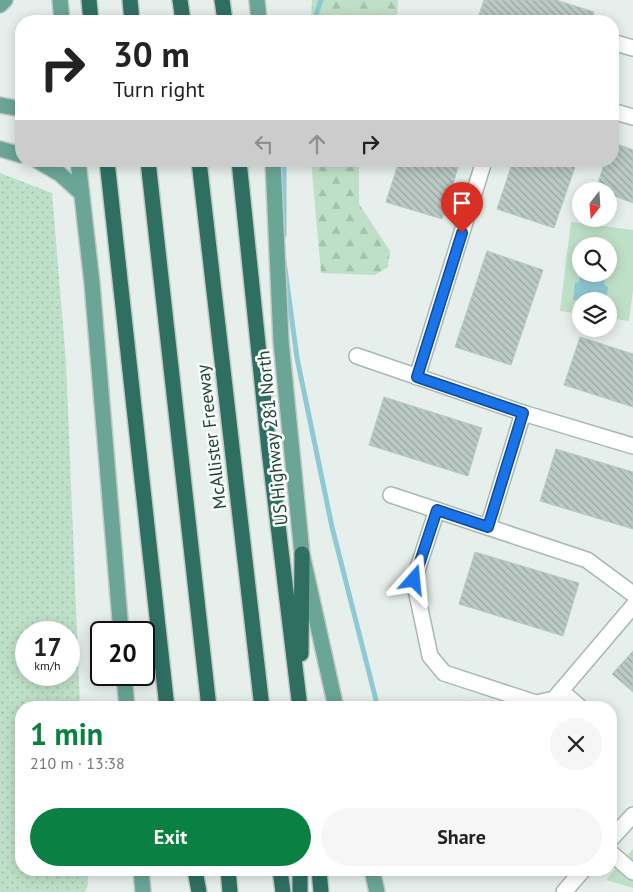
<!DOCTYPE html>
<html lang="en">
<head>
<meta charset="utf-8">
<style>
	body { margin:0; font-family:"PT Sans",sans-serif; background:#f6f6f6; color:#222; height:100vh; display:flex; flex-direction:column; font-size:19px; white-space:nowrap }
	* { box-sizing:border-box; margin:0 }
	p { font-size:16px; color:#767676 }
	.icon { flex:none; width:28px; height:28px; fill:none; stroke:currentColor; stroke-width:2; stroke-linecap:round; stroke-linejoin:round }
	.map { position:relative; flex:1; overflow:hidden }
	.side { position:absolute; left:15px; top:701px; width:602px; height:175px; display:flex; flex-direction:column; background:#fff; border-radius:20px; box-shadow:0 2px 12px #0003 }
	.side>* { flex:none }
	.guide { position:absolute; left:15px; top:15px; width:604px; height:152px; border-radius:20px; box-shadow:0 2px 12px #0003; background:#fff; color:#222; overflow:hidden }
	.needle { width:32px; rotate:197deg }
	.buttons { position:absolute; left:572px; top:182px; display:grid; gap:10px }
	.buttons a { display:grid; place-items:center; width:45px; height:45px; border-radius:50%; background:#fff; box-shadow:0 2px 12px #0003; font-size:25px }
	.speed { position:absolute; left:15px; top:621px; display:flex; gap:10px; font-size:25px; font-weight:700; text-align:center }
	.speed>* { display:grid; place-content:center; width:65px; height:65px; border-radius:50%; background:#fff; box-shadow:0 2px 12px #0003; line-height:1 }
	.speed small { font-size:12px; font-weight:400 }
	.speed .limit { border:2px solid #111; border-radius:8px; background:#fff; color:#111 }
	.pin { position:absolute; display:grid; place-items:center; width:42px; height:42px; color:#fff; margin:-51px -21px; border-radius:50% 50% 50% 0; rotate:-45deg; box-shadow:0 0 5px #0007 }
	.pin .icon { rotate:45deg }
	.me { position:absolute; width:55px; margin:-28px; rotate:18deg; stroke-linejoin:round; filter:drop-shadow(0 0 4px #0008) }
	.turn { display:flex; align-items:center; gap:18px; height:105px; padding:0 15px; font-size:22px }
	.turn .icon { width:65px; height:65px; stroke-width:2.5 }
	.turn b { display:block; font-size:35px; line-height:42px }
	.lanes { display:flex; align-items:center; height:48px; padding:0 15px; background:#0003; justify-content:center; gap:25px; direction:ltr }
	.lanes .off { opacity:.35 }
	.round { display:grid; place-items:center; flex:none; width:52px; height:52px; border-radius:26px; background:#f6f6f6 }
	.summary { display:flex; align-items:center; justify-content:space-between; height:85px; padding:0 15px }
	h1 { font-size:30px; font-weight:700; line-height:38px; color:#0b8043 }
	.action { display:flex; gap:10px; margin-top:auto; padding:10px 15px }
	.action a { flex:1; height:58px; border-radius:30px; background:#0b8043; color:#fff; font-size:20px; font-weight:700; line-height:58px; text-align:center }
	.action a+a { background:#f6f6f6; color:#222 }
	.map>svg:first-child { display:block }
	.green { fill:url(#green-dots); fill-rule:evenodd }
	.forest { fill:url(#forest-firs) }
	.pitch { fill:#bfe0c8; fill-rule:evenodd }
	.water { fill:#8ec9d4 }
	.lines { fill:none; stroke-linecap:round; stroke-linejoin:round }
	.stream { stroke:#8ec9d4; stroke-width:5 }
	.building { fill:url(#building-back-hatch); stroke:#b8c9c2 }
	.minor-casing { stroke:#a8b8b2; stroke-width:18 }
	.major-casing { stroke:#c2cac8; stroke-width:18 }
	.highway-casing { stroke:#c2cac8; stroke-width:18 }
	.minor { stroke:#fff; stroke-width:15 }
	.major { stroke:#6aa596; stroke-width:15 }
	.highway { stroke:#2f6f62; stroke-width:15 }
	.route-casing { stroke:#114b97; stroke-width:12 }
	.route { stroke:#1a73e8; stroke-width:9 }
	.labels { text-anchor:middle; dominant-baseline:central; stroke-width:5; stroke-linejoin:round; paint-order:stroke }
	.street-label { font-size:18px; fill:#24423a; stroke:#f7fbf9 }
</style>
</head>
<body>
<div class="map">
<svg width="633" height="892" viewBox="0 0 633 892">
	<defs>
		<pattern id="green-dots" width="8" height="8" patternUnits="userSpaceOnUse" patternTransform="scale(1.25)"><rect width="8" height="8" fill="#bfe0c8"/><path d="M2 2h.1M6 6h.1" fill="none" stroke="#a4c1ad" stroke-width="1.8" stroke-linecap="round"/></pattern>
		<pattern id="forest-firs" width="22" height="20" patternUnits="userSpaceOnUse" patternTransform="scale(1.25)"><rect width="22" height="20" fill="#bfe0c8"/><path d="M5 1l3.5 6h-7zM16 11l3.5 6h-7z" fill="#a4c1ad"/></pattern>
		<pattern id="building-back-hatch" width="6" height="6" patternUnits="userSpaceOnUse" patternTransform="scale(1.25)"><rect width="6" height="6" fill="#bbcac4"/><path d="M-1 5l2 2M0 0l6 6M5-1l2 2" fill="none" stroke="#98a6a0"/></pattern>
	</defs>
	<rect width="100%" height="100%" fill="#e6efeb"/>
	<!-- green -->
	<path class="green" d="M0 173 52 193 66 361 80 707 21 708V870H87L88 884 85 892H0ZM26 632H69V675H26Z"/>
	<!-- forest -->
	<g class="forest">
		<polygon points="312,0 398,0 397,21 311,21"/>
		<polygon points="311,161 359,161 359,204 390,251 388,267 375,275 321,273"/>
	</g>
	<!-- pitch -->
	<g class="pitch">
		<path d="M571 222 633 230V290L629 321 609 318V301H581V314L560 311ZM581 246H609V274H581Z"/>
		<polygon points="633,849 633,888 606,880"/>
	</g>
	<!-- water -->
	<polygon class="water" points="581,268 581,274 606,274 604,284 608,287 606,301 584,298 582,300 573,300 575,283 579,282"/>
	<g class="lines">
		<!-- stream -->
		<g class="stream">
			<polyline points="314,21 321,0"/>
			<polyline points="284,161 284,235"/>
			<polyline points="284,261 297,358 332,527 378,708"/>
		</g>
	</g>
	<!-- building -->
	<g class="building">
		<polygon points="484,0 556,0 594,12 591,21 477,21"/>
		<polygon points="612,142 633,150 633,203 609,194 609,191 596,190 605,161 612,161"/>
		<polygon points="399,161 460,161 442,219 386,202"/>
		<polygon points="513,161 577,161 554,228 497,209"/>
		<polygon points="487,251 543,270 511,365 455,347"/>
		<polygon points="580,337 633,354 633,407 564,385"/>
		<polygon points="384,397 482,428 468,476 369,445"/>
		<polygon points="556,449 633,472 633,529 540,501"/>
		<polygon points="475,552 579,583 563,636 459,604"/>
		<polygon points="633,651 633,692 612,674"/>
		<polygon points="465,701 484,708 463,708"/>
	</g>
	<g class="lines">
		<defs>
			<g id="minor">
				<polyline points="612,42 633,48"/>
				<polyline points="612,111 633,117"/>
				<polyline points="357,356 523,413 633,446"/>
				<polyline points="417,377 484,161"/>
				<polyline points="391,495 587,560 633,594"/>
				<polyline points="437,510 414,580 430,656 444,673 536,703 554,699 633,606"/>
				<polyline points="488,527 523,413"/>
				<polyline points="561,691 581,708"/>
				<polyline points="611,839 633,815"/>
				<polyline points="611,853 633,872"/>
				<polyline points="564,892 583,870"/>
			</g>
			<g id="major">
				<polyline points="60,0 62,21"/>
				<polyline points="257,0 259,21"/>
				<polyline points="0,5 5,0"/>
				<polyline points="0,105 21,109"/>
				<polyline points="0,149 21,155"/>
				<polyline points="38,161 60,174 81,193"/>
				<polyline points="78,161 92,283 121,632"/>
				<polyline points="273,161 281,341 302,554 336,708"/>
				<polyline points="124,675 127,708"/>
				<polyline points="141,870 143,892"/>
				<polyline points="372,870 377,892"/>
			</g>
			<g id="highway">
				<polyline points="89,0 91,21"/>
				<polyline points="130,0 132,21"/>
				<polyline points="180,0 183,21"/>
				<polyline points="222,0 225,21"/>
				<polyline points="107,161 167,708"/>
				<polyline points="148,161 209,708"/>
				<polyline points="199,161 262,708"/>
				<polyline points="239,161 269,450 300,708"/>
				<polyline points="301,654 302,554"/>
				<polyline points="195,870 199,892"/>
				<polyline points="228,870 230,892"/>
				<polyline points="280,870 283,892"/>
				<polyline points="319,870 321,892"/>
				<polyline points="300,892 300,870"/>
			</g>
		</defs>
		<!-- minor casing -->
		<use href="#minor" class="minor-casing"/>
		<!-- major casing -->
		<use href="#major" class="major-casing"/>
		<!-- highway casing -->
		<use href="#highway" class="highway-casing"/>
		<!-- minor -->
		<use href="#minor" class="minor"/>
		<!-- major -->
		<use href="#major" class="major"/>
		<!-- highway -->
		<use href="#highway" class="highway"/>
	</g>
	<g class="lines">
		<defs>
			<polyline id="route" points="414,580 437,510 488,527 523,413 417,377 462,233"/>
		</defs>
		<!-- route casing -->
		<use href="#route" class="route-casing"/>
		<!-- route -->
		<use href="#route" class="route"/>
	</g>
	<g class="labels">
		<!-- street labels -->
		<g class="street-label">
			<text transform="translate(211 437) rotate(-97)">McAllister Freeway</text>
			<text transform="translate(272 438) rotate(-96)">US Highway 281 North</text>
		</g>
	</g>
</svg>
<div class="buttons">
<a><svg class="needle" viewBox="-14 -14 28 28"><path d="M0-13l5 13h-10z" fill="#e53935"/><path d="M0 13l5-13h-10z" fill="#767676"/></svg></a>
<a><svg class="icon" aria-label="search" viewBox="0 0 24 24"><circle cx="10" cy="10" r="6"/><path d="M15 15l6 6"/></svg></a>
<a><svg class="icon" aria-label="layers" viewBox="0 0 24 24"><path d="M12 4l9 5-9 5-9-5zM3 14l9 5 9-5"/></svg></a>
</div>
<div class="speed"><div>17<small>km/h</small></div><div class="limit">20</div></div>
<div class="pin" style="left:462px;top:233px;background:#d93025"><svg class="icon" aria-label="arrive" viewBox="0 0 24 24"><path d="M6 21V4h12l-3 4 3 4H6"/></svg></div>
<svg class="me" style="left:414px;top:580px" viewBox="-20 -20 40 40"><path d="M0-17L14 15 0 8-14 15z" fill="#1a73e8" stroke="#fff" stroke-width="4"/></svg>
<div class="guide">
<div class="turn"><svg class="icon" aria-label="right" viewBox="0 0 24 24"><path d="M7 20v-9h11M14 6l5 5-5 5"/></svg><div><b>30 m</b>Turn right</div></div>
<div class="lanes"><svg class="icon off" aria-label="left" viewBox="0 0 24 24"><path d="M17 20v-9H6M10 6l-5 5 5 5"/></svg><svg class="icon off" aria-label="ahead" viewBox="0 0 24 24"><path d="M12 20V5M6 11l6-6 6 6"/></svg><svg class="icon" aria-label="right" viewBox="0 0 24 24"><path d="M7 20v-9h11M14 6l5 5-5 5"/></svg></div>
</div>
<section class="side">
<div class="summary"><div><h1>1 min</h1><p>210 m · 13:38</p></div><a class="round"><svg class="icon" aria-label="close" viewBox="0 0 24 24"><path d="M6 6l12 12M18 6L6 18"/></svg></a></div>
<div class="action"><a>Exit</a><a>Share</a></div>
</section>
</div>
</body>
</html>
